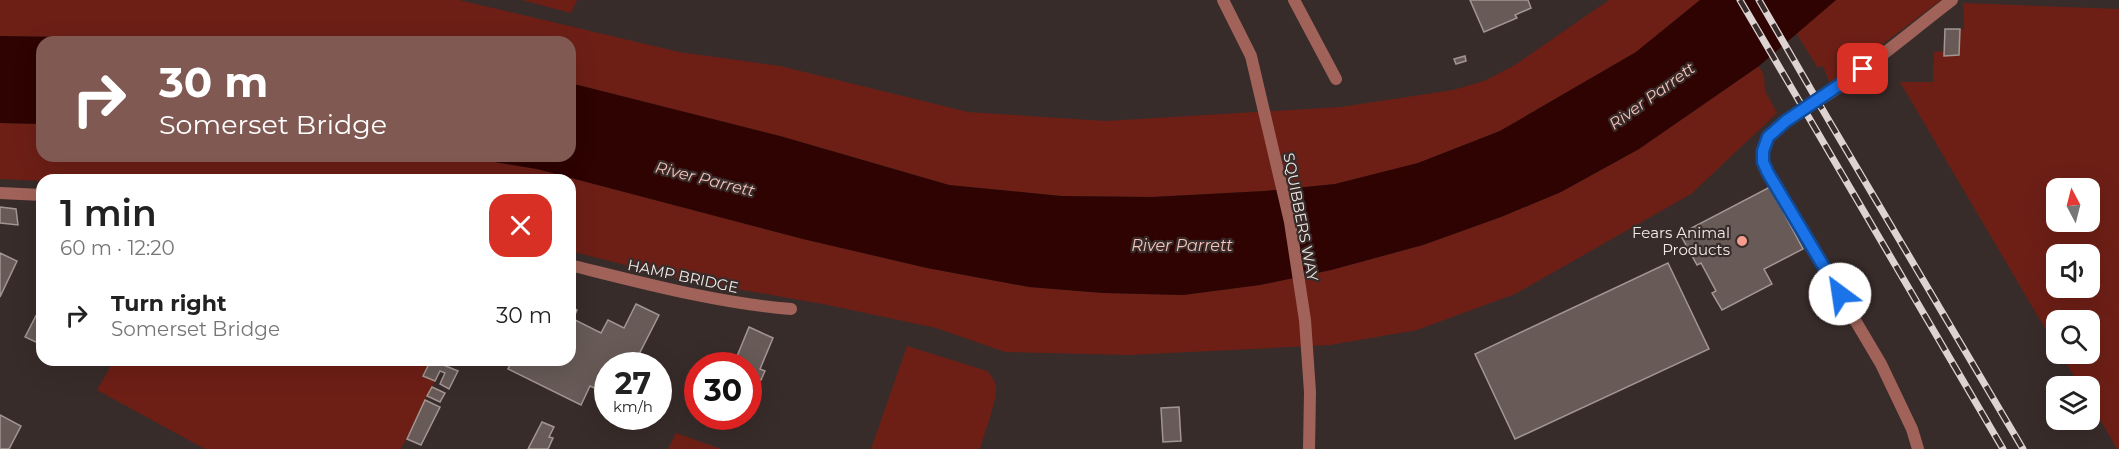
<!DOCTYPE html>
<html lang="en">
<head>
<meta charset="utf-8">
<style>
	body { margin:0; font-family:Montserrat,sans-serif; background:#f2f2f2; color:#222; height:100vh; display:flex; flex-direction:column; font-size:22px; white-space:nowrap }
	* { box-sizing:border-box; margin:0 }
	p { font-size:20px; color:#767676 }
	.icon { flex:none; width:33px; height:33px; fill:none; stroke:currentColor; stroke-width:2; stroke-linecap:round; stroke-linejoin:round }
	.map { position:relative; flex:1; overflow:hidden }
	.drawer { position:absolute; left:36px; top:174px; width:540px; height:192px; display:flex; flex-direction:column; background:#fff; border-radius:18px; box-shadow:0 6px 24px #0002 }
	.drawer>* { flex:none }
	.hud { position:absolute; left:36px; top:36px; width:540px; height:126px; border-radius:18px; box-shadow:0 6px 24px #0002; background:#815953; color:#fff; overflow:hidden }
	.needle { width:39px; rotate:353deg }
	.tools { position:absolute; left:2046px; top:178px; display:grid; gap:12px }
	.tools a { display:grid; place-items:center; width:54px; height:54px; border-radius:12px; background:#fff; box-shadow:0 6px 24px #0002; font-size:30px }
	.speed { position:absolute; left:594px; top:352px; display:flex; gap:12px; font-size:30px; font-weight:700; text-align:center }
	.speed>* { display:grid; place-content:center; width:78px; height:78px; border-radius:50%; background:#fff; box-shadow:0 6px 24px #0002; line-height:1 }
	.speed small { font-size:15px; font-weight:400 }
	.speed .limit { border:9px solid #d22; background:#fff; color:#111 }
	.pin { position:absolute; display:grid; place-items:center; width:51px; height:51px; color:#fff; margin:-26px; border-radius:12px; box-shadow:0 3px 9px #0006 }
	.me { position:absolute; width:66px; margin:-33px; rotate:329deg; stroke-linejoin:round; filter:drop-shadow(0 0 4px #0008) }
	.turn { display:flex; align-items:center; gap:21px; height:126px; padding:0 24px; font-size:27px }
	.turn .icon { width:78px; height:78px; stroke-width:2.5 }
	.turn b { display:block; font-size:42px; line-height:51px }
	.round { display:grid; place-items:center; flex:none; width:63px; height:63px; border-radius:18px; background:#f2f2f2 }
	.summary { display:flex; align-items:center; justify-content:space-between; height:102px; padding:0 24px }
	h1 { font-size:36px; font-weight:600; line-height:45px }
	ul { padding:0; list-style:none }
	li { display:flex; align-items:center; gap:18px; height:78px; padding:0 24px }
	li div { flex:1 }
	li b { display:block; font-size:22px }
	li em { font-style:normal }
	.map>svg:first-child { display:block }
	.green { fill:#6d1f16; fill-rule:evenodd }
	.water { fill:#2e0301 }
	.building { fill:#675a57; stroke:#a49592; stroke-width:1.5 }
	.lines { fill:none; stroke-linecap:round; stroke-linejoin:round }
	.service { stroke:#a16359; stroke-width:12 }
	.minor { stroke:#a16359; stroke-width:12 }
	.rail-casing { stroke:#dcd3d2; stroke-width:7 }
	.rail { stroke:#382c2a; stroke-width:4.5; stroke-dasharray:14; stroke-linecap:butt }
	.route-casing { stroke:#114b97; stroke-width:15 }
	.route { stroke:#1a73e8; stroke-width:10 }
	.poi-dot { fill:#f59d8e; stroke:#382c2a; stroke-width:2 }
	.labels { text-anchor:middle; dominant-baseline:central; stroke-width:4.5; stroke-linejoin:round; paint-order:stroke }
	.street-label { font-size:15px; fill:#f2eae9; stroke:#382c2a }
	.poi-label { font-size:15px; fill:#f2eae9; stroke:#382c2a; text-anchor:end }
	.water-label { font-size:16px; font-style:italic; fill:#f7c3ba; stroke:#382c2a }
</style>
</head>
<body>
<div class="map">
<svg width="2119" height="449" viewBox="0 0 2119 449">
	<rect width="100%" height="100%" fill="#382c2a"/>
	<!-- green -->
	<g class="green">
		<polygon points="0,0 459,0 679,52 780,66 968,112 1106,121 1341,107 1453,90 1484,81 1515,65 1609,0 1700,0 1636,52 1500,131 1418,163 1335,184 1265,191 1152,197 1061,196 949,185 780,136 570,83 570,42 210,42 177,39 0,36"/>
		<polygon points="522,0 577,0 571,13"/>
		<polygon points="1836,0 1941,0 1830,84 1823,66 1818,68 1796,33"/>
		<path d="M1963 3 2119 9V449H2117L2090 402V387H2080L2061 354H2090V321H2056V347L1900 82H1933L1934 52 1945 51V56L1959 55 1960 29H1964ZM2056 189H2090V222H2056ZM2056 255H2090V288H2056Z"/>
		<polygon points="1759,66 1764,76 1765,91 1777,113 1691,194 1515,294 1417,330 1330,345 1129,355 1005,352 936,328 828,305 681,279 570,251 570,180 42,181 0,179 0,123 42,124 42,156 457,156 537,169 803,239 927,268 1029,287 1103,293 1183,295 1260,285 1331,270 1423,245 1501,217 1561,192 1639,149"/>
		<path d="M907 346 987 371C991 375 995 381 996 387 997 401 984 434 980 449H871Z"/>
		<polygon points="114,360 431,360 423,376 435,381 401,449 205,449 97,390"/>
		<polygon points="676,433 721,449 668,449"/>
	</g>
	<!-- water -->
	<g class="water">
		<polygon points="1700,0 1836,0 1759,66 1639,149 1561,192 1501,217 1423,245 1331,270 1260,285 1183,295 1103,293 1029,287 927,268 803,239 537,169 457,156 570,156 570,83 780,136 949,185 1061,196 1152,197 1265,191 1335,184 1418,163 1500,131 1636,52"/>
		<polygon points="0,36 177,39 210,42 42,42 42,124 0,123"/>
	</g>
	<!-- building -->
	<g class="building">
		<polygon points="1470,0 1528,0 1531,8 1515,15 1517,18 1484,32"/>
		<polygon points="1945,29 1960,29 1959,55 1944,56"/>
		<polygon points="1465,56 1466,61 1456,64 1454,59"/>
		<polygon points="1770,187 1803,249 1764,269 1772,284 1722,310 1712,293 1716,291 1701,263 1697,265 1680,234"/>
		<polygon points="0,207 16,209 18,225 0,223"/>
		<polygon points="0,253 17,261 0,297"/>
		<polygon points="1668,263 1709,349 1515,439 1475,354"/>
		<polygon points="42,304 42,335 38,343 25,337"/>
		<polygon points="636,304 659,315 633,366 608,366 608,394 590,386 581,405 508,369 512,360 570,360 570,306 577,310 573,319 601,333 608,320 624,328"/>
		<polygon points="749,327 773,338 760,369 765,371 761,380 755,377 748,393 748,366 733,366"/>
		<polygon points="431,360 458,371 449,389 440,384 445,373 440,371 435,381 423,376"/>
		<polygon points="432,387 445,393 440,402 427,396"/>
		<polygon points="425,400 440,407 421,445 407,439"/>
		<polygon points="1179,407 1181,441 1163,442 1161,408"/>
		<polygon points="0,415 21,426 9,449 0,449"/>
		<polygon points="542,422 554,427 549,437 553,438 548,449 528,449"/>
	</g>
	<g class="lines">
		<!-- service -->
		<polyline class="service" points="1294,0 1336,79"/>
		<!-- minor -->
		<g class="minor">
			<polyline points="1223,0 1251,56 1290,222 1305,320 1310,392 1309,449"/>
			<polyline points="0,193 42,195"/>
			<path d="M570 265C643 283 717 303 791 309"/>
			<path d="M1918 449 1912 429 1881 364 1768 173C1763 161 1760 150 1768 138 1779 120 1817 103 1835 90 1875 62 1913 30 1952 0"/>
		</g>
		<defs>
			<g id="rail">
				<polyline points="1740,0 2003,449"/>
				<polyline points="1759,0 1828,119 2023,449"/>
			</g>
		</defs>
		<!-- rail casing -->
		<use href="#rail" class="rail-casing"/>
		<!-- rail -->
		<use href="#rail" class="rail"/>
	</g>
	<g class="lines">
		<defs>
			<polyline id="route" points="1840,294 1768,173 1763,162 1763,151 1768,137 1786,121 1863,69"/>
		</defs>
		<!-- route casing -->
		<use href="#route" class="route-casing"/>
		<!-- route -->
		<use href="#route" class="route"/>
	</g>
	<!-- markers -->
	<circle class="poi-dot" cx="1742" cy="241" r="6"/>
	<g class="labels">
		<!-- street labels -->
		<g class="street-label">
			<text transform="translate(1301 217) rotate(79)">SQUIBBERS WAY</text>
			<text transform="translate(683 276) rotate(12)">HAMP BRIDGE</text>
		</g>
		<!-- poi labels -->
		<g class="poi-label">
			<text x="1730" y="232">Fears Animal<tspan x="1730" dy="17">Products</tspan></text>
		</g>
		<!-- water labels -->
		<g class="water-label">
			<text transform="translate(1652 96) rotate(-36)">River Parrett</text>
			<text transform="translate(705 179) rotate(14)">River Parrett</text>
			<text x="1182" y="245">River Parrett</text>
		</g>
	</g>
</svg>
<div class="tools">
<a><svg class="needle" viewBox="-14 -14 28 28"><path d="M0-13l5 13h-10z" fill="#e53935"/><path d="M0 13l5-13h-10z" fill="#767676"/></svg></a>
<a><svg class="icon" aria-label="sound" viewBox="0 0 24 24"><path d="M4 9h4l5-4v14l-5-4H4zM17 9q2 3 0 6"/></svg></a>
<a><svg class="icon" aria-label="search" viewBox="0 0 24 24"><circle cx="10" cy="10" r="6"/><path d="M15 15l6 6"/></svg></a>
<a><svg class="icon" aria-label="layers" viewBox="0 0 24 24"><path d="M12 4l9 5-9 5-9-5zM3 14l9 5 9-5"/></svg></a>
</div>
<div class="speed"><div>27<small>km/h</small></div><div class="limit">30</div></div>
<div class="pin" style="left:1863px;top:69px;background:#d93025"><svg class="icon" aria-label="arrive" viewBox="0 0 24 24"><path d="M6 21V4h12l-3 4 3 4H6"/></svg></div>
<svg class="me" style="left:1840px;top:294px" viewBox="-20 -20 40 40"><circle r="19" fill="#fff"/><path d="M0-13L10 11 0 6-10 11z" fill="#1a73e8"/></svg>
<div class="hud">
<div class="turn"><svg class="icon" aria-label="right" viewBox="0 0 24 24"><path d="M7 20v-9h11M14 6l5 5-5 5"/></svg><div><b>30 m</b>Somerset Bridge</div></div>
</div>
<section class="drawer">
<div class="summary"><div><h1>1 min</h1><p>60 m · 12:20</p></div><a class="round" style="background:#d93025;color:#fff"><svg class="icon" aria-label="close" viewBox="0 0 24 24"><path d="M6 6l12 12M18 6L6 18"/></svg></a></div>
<ul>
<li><svg class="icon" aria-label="right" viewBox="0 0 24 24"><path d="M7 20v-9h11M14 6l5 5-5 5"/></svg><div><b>Turn right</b><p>Somerset Bridge</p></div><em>30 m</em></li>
</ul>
</section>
</div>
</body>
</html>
